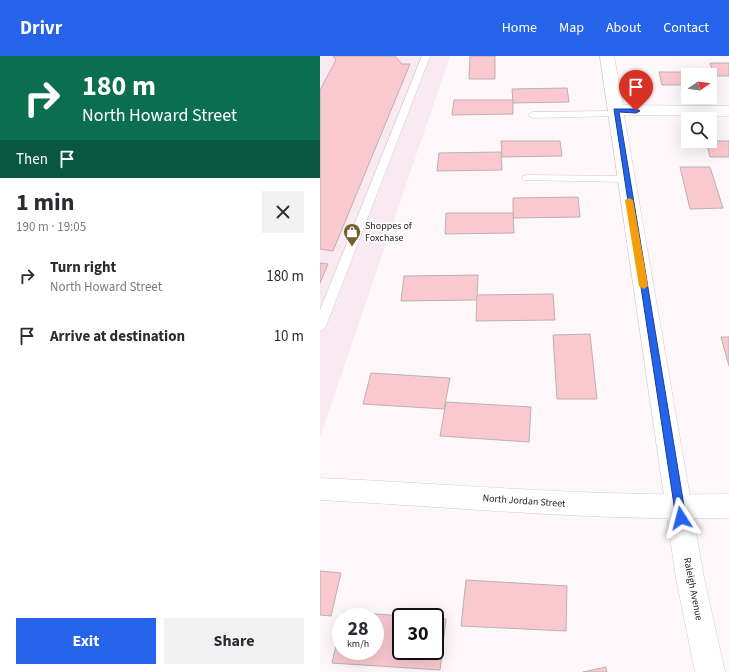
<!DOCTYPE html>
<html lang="en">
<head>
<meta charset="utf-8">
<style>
	body { margin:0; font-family:"Source Sans 3",sans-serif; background:#f2f2f3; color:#2b2b33; height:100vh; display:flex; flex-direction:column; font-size:15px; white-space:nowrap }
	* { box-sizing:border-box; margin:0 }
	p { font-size:13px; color:#7c7c81 }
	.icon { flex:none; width:22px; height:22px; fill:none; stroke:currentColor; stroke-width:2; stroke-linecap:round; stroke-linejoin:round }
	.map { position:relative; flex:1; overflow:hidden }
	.drawer { display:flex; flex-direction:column; background:#fff; width:320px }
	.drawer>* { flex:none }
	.banner { background:#0b6e4f; color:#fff; overflow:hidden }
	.needle { width:26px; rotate:77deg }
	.buttons { position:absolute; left:361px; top:12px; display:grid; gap:8px }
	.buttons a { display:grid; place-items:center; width:36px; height:36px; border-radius:0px; background:#fff; box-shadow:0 4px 16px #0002; font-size:20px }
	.speed { position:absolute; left:12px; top:552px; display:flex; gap:8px; font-size:20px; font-weight:700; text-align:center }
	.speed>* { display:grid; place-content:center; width:52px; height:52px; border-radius:50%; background:#fff; box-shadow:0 4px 16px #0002; line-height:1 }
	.speed small { font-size:10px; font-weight:400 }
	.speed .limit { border:2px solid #111; border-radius:6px; background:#fff; color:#111 }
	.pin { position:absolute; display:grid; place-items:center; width:34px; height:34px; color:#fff; margin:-41px -17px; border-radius:50% 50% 50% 0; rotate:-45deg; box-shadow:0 0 4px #0007 }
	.pin .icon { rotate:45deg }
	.me { position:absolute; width:44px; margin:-22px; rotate:351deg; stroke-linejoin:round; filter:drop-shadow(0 0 3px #0008) }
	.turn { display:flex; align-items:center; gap:14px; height:84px; padding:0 16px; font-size:18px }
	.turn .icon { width:52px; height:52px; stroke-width:2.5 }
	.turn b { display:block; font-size:28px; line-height:34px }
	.then { display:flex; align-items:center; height:38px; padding:0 16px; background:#0003; gap:8px; font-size:15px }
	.round { display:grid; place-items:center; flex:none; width:42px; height:42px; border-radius:0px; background:#f2f2f3 }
	.overview { display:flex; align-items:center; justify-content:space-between; height:68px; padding:0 16px }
	h1 { font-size:24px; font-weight:700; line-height:30px }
	.button { display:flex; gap:8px; margin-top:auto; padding:8px 16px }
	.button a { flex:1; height:46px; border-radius:0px; background:#2563eb; color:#fff; font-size:16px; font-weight:700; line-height:46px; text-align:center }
	.button a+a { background:#f2f2f3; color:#2b2b33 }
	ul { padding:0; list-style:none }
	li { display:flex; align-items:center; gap:12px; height:60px; padding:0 16px }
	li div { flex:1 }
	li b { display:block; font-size:15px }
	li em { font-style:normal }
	header { display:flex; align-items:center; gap:24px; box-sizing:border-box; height:56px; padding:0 20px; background:#2563eb; color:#fff }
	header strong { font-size:19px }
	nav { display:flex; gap:22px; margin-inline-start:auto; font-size:14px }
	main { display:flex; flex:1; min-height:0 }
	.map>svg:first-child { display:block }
	.built { fill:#f9e9f0 }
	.building { fill:#fac9d0; stroke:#bab1b3 }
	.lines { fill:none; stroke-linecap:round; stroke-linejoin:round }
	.service-casing { stroke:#d3cbcf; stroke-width:1 }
	.minor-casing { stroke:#d3cbcf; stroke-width:1 }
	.tertiary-casing { stroke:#d3cbcf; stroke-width:1 }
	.service { fill:#fff; fill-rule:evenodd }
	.minor { fill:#fff; fill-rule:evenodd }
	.tertiary { fill:#fff; fill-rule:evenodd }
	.route { fill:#2563eb; stroke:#184099 }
	.slow { fill:#f59e0b }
	.labels { text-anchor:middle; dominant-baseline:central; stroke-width:3.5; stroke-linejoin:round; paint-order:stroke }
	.poi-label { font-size:10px; fill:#1e1b1c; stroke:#fff; text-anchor:start }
	.street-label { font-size:10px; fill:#1e1b1c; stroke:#fff }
</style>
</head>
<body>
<header>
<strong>Drivr</strong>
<nav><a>Home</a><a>Map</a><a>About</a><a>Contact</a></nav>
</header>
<main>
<section class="drawer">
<div class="banner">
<div class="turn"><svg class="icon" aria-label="right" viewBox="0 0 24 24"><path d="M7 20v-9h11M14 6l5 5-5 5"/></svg><div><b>180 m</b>North Howard Street</div></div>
<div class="then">Then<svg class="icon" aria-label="arrive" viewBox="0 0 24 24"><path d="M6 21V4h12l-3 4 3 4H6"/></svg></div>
</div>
<div class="overview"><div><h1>1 min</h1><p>190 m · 19:05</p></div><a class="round"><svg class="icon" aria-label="close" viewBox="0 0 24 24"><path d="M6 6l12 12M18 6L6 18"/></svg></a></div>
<ul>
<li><svg class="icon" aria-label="right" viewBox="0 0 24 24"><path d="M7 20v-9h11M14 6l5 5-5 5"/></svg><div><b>Turn right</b><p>North Howard Street</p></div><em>180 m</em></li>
<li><svg class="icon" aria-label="arrive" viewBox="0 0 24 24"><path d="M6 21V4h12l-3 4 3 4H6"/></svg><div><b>Arrive at destination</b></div><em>10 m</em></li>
</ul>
<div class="button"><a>Exit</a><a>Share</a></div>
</section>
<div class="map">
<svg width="409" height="616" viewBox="0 0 409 616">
	<rect width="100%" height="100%" fill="#fef7fa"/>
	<!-- built -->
	<polygon class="built" points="0,0 130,0 0,381"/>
	<!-- building -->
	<g class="building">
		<polygon points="13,0 75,0 82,8 90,8 13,195 0,193 0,34 16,4"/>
		<polygon points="150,0 175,0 175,23 149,23"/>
		<polygon points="390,7 409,7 409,20 394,20"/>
		<polygon points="339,16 393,16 397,30 390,30 390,19 368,19 368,29 342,29"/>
		<polygon points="247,32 249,46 193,47 192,33"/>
		<polygon points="134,44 193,44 193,58 132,59"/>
		<polygon points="181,85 240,85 242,100 182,101"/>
		<polygon points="386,85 409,85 409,101 390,101"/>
		<polygon points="181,96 182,114 117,115 119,97"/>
		<polygon points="360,111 390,111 403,152 370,153"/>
		<polygon points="258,141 260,161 193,162 193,142"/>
		<polygon points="126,157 193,157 194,177 125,178"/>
		<polygon points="0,207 8,208 0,227"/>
		<polygon points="158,219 157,244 81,245 84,220"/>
		<polygon points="233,238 235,264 156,265 157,239"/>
		<polygon points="270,278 277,343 237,343 233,279"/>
		<polygon points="401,281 409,281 409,310"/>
		<polygon points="51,317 130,322 124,353 43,348"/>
		<polygon points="126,346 211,351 209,386 120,380"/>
		<polygon points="0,515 21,517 11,560 0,559"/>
		<polygon points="146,524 247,530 246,575 141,570"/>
		<polygon points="24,556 101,561 81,561 81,595 115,595 115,562 126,563 120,614 12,607 21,568 21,595 55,595 55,561 23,561"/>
		<polygon points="286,611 287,616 263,616"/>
	</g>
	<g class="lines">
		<defs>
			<g id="service">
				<polygon points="102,0 110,0 6,270 4,273 0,275 0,254"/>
				<polygon points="296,55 299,56 301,58 299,60 213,62 208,59 213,56"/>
				<polygon points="207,119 306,120 311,123 306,126 203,124 202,122 203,120"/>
			</g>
			<polygon id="minor" points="280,0 294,0 303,49 409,50 409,60 304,59 384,522 405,616 375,616 356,522"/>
			<path id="tertiary" d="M0 422C136 428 272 441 409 438V462C272 465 136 451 0 444Z"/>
		</defs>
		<!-- service casing -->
		<use href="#service" class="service-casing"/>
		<!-- minor casing -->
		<use href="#minor" class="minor-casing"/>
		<!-- tertiary casing -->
		<use href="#tertiary" class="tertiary-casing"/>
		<!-- service -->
		<use href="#service" class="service"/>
		<!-- minor -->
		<use href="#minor" class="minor"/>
		<!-- tertiary -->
		<use href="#tertiary" class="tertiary"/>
	</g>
	<!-- route -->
	<polygon class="route" points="294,53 316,53 320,55 316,57 299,56 366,462 365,466 361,467 357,466 356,462"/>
	<!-- slow -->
	<polygon class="slow" points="309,142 313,144 328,230 324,233 319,230 305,144"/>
	<!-- icons -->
	<defs>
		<symbol id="shop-pin" viewBox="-11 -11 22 30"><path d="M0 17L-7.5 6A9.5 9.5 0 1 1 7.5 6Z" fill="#735e2d" stroke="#fff"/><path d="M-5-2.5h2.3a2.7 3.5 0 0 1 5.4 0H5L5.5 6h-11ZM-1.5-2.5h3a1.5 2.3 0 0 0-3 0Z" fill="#fff"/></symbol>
	</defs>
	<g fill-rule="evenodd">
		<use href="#shop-pin" x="22" y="166" width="20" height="27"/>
	</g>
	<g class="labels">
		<!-- poi labels -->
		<g class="poi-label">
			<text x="45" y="170">Shoppes of<tspan x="45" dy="12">Foxchase</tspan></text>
		</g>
		<!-- street labels -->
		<g class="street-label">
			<text transform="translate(204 445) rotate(4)">North Jordan Street</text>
			<text transform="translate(373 533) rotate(79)">Raleigh Avenue</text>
		</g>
	</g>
</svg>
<div class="buttons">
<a><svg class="needle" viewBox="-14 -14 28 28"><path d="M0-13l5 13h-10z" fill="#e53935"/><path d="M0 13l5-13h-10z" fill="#7c7c81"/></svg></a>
<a><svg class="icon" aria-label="search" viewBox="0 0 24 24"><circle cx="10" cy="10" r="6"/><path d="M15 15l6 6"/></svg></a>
</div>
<div class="speed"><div>28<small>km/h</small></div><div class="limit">30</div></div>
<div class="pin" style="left:316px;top:55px;background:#d93025"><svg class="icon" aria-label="arrive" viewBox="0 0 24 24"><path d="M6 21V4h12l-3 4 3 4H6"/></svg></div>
<svg class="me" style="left:361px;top:462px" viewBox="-20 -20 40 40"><path d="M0-17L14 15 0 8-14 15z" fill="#2563eb" stroke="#fff" stroke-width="4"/></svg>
</div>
</main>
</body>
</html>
